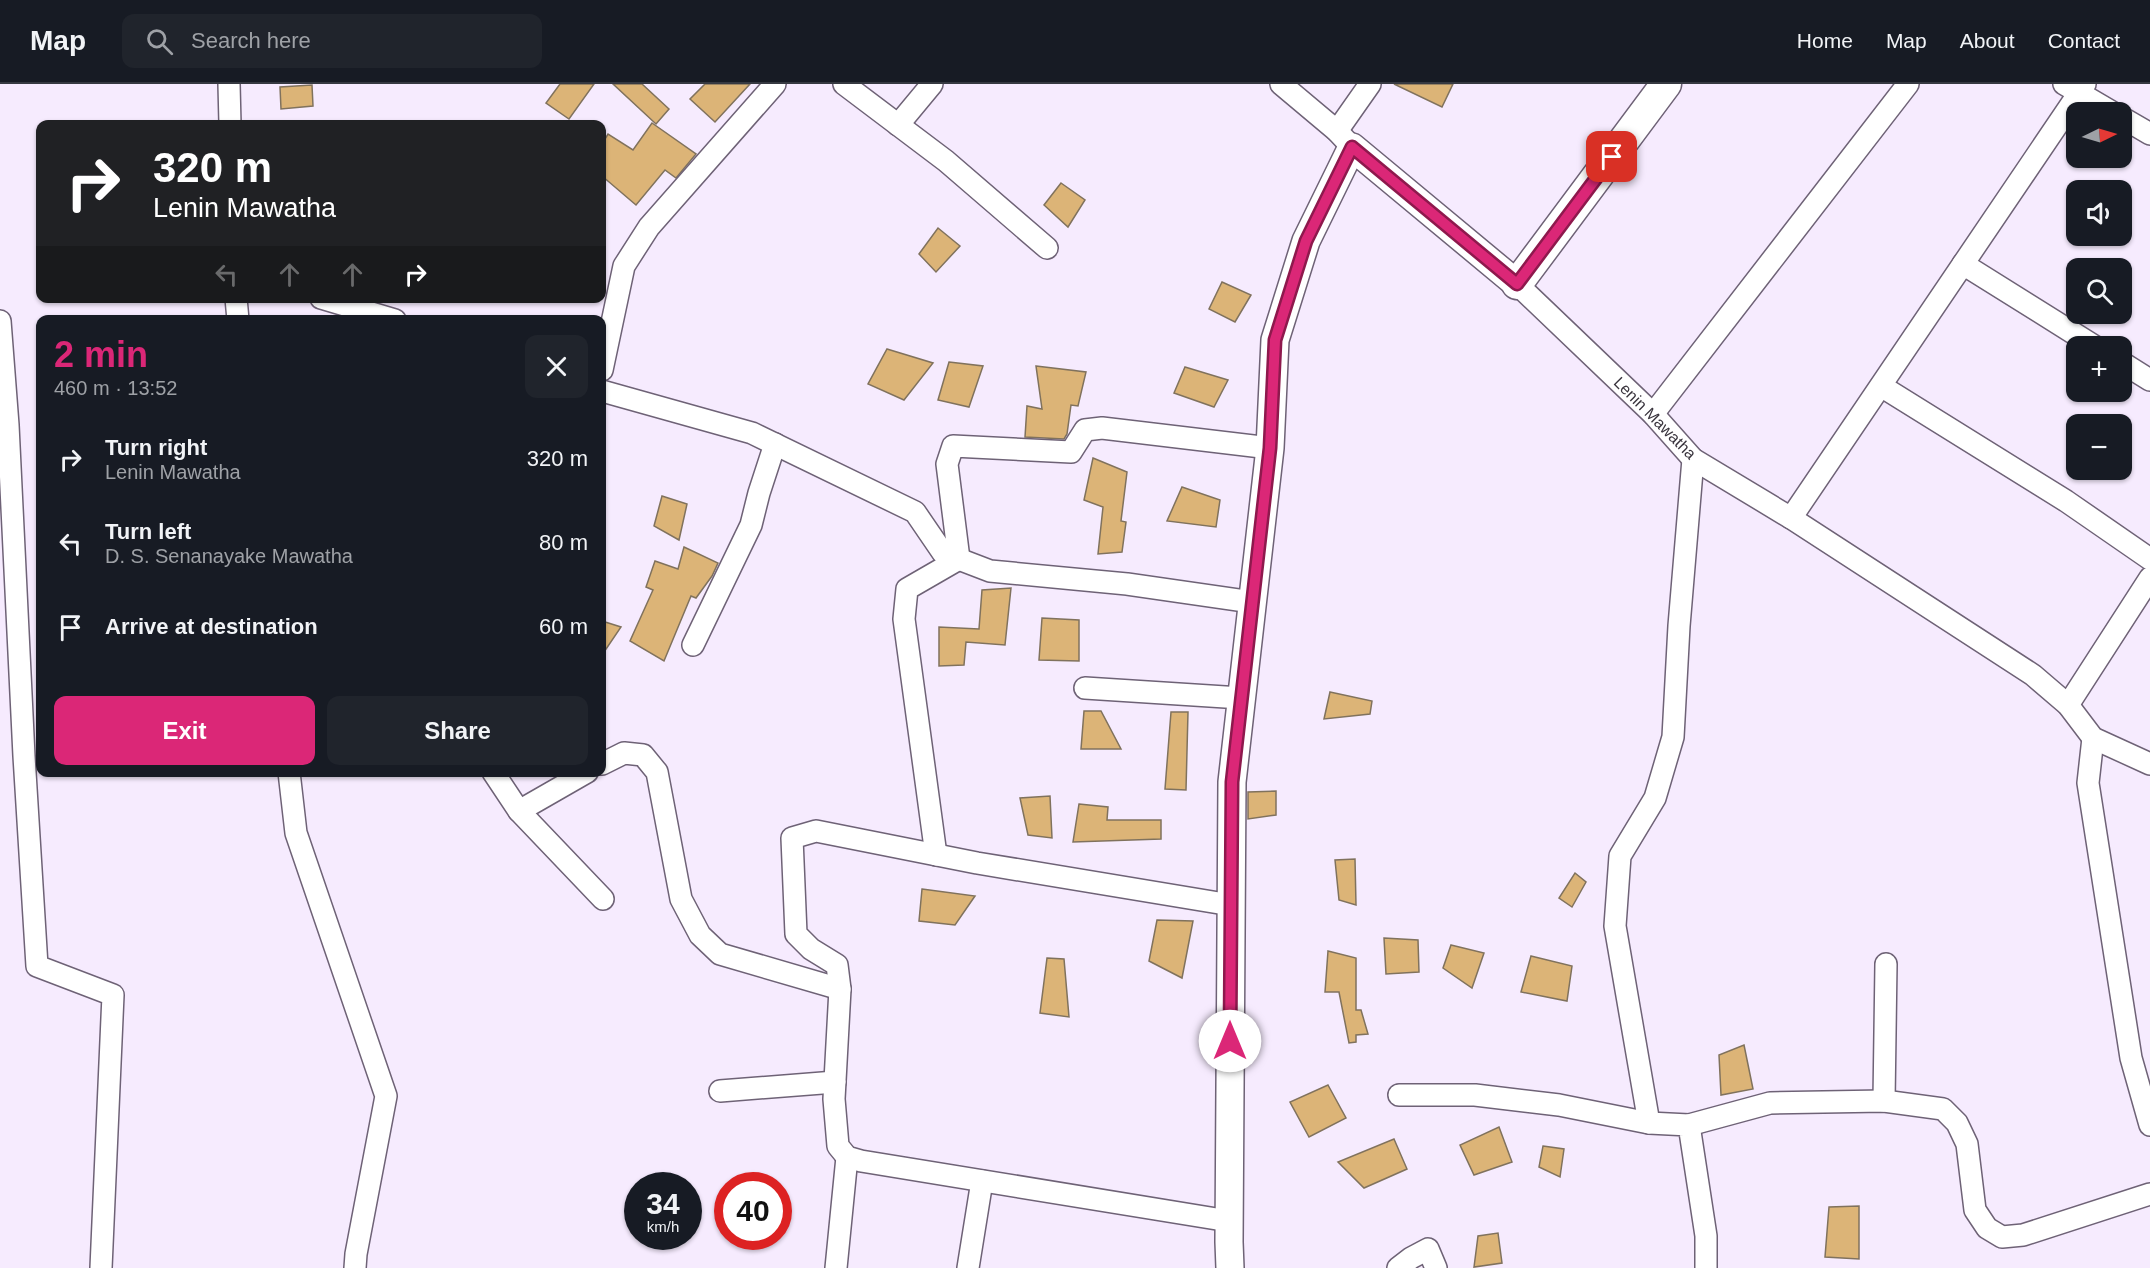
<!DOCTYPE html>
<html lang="en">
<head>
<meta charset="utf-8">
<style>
	body { margin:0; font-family:Arial,sans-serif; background:#20242c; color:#f1f3f6; height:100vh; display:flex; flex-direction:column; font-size:22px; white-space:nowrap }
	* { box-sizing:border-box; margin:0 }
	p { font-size:20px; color:#9ea1a6 }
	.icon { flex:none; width:33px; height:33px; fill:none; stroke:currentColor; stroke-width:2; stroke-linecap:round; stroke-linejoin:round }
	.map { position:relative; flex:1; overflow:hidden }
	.drawer { position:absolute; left:36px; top:231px; width:570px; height:462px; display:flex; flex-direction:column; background:#171b24; border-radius:12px; box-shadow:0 2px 4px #0004 }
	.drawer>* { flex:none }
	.top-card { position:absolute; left:36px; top:36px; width:570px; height:183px; border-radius:12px; box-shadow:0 2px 4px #0004; background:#202124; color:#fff; overflow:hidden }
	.needle { width:39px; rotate:85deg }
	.controls { position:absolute; left:2066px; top:18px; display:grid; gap:12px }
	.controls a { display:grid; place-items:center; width:66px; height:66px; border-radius:12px; background:#171b24; box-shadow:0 2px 4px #0004; font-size:30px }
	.speed { position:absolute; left:624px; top:1088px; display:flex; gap:12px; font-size:30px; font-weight:700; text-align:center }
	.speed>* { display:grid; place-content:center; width:78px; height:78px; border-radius:50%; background:#171b24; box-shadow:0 2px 4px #0004; line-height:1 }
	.speed small { font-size:15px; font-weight:400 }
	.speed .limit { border:9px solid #d22; background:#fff; color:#111 }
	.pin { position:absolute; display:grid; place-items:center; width:51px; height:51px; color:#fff; margin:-26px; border-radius:12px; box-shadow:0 3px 9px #0006 }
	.me { position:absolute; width:66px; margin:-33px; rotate:0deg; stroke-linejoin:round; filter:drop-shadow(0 0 4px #0008) }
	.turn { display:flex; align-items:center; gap:21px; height:126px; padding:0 18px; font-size:27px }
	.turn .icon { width:78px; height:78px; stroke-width:2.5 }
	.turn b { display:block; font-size:42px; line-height:51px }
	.lanes { display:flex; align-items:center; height:57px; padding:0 18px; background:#0003; justify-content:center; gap:30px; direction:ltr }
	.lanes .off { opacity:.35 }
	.round { display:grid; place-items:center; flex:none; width:63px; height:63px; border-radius:12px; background:#20242c }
	.head { display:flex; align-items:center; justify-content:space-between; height:102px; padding:0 18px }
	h1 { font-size:36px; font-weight:700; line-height:45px; color:#db2777 }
	.cta { display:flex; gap:12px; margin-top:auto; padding:12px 18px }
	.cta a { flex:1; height:69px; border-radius:12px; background:#db2777; color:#fff; font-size:24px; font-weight:700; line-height:69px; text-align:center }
	.cta a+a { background:#20242c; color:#f1f3f6 }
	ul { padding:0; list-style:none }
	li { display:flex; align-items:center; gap:18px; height:84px; padding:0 18px }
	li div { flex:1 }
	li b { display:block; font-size:22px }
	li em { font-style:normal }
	header { display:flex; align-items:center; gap:36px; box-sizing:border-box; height:84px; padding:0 30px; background:#171b24; border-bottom:2px solid #363941 }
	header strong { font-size:28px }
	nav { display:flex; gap:33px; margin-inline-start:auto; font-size:21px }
	.search { width:420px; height:54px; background:#20242c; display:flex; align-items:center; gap:15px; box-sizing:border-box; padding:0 21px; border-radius:12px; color:#9ea1a6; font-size:22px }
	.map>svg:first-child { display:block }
	.building { fill:#dcb477; stroke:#80725d; stroke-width:1.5 }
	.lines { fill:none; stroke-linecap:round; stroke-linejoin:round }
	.minor-casing { stroke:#6e6276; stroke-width:24 }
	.tertiary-casing { stroke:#6e6276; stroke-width:30 }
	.secondary-casing { stroke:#6e6276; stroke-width:33 }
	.minor { stroke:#fff; stroke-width:21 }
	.tertiary { stroke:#fff; stroke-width:27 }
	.secondary { stroke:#fff; stroke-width:30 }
	.route-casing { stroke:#8e194d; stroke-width:15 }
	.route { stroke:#db2777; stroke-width:10 }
	.labels { text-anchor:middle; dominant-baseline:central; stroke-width:4.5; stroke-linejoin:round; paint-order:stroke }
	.street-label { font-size:16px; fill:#39343d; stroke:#fff }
</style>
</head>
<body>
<header>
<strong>Map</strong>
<div class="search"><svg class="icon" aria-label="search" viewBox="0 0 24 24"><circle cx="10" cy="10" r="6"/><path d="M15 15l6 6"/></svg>Search here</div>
<nav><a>Home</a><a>Map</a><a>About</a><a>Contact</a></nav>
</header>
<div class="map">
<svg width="2150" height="1184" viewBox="0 0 2150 1184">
	<rect width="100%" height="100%" fill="#f6ebfe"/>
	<!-- building -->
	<g class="building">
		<polygon points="560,0 594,0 569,35 546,19"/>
		<polygon points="613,0 642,0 669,25 656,40"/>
		<polygon points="705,0 750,0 715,38 690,15"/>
		<polygon points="1394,0 1453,0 1442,23"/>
		<polygon points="312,1 313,22 281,25 280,3"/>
		<polygon points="652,39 696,70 676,94 665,86 636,121 602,92 602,60 608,50 633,66"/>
		<polygon points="1061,99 1085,116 1068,143 1044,121"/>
		<polygon points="938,144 960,162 936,188 919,170"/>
		<polygon points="1222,198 1251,211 1235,238 1209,225"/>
		<polygon points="887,265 933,279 904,316 868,300"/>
		<polygon points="949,278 983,282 969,323 938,316"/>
		<polygon points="1036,282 1086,288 1078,322 1071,321 1067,350 1064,355 1025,353 1027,322 1042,325"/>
		<polygon points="1185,283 1228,296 1214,323 1174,309"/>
		<polygon points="1093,374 1127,388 1121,437 1126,438 1122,468 1098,470 1103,423 1084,416"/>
		<polygon points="1182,403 1220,416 1216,443 1167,437"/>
		<polygon points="662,412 687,420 679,456 654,442"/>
		<polygon points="684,463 718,479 712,492 696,514 691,512 664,577 630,557 653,506 646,503 655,477 678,485"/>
		<polygon points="1011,504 1005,561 966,558 964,581 939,582 939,543 979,545 982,506"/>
		<polygon points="1042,534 1079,536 1079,577 1039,576"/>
		<polygon points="602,537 621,543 602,571"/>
		<polygon points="1330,608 1372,617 1370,630 1324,635"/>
		<polygon points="1084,627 1101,627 1121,665 1081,665"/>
		<polygon points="1171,628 1188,628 1186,706 1165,705"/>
		<polygon points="1276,707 1276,731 1248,735 1248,708"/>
		<polygon points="1050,712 1052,754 1028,751 1020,714"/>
		<polygon points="1079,720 1108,723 1107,736 1161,736 1161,755 1073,758"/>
		<polygon points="1355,775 1356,821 1339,816 1335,776"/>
		<polygon points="1575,789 1586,798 1572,823 1559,814"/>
		<polygon points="922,805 975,812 955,841 919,837"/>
		<polygon points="1157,836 1193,837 1182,894 1149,877"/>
		<polygon points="1384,854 1418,856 1419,888 1386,890"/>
		<polygon points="1451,861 1484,869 1472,904 1443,884"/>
		<polygon points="1328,867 1356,874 1356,926 1361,926 1368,950 1356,951 1356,958 1349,959 1339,908 1325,908"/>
		<polygon points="1531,872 1572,882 1567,917 1521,908"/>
		<polygon points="1047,874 1064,875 1069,933 1040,929"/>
		<polygon points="1744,961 1753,1005 1721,1011 1719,971"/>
		<polygon points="1328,1001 1346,1034 1309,1053 1290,1018"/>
		<polygon points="1499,1043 1512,1078 1474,1091 1460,1061"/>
		<polygon points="1394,1055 1407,1085 1364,1104 1338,1078"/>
		<polygon points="1543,1062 1564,1065 1560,1093 1539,1083"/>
		<polygon points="1859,1122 1859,1175 1825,1173 1829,1123"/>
		<polygon points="1498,1149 1502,1179 1474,1183 1478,1152"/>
	</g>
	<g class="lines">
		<defs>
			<g id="minor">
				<polyline points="229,0 230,40"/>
				<polyline points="844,0 946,77 1047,164"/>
				<polyline points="1281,0 1337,47 1352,63"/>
				<polyline points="2064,0 2112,28"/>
				<polyline points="2121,33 2150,50"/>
				<polyline points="898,41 932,0"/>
				<polyline points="1337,47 1370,0"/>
				<polyline points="1963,180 2094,262"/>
				<polyline points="1517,200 1653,330 1693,375 1791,434 2033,591 2068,621 2093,654 2150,680"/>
				<polyline points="236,214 238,236"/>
				<polyline points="321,214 395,236"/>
				<polyline points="0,237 8,341 24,672 37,882 113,911 101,1184"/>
				<polyline points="2121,278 2150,296"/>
				<polyline points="602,286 624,182 649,143 775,0"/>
				<polyline points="1881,302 2066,417 2150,475"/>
				<polyline points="602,307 752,349 915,428 943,469 990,487 1127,500 1252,518"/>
				<polyline points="1653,330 1908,0"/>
				<polyline points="1693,375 1679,542 1673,653 1655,714 1620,772 1615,842 1649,1039 1689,1041 1706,1152 1706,1184"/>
				<polyline points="1791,434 2085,0"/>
				<polyline points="693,561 751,441 759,409 775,360"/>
				<polyline points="1085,604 1241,614"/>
				<polyline points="2068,621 2150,494"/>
				<polyline points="2093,654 2088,699 2131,974 2150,1041"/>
				<polyline points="602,680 624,669 643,671 657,688 681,815 700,851 720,870 840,905"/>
				<polyline points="289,688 296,749 386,1012 356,1170 355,1184"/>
				<polyline points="493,688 519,727 603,815"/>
				<polyline points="519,727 587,688"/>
				<polyline points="936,771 904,535 907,505 959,475 947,380 953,362 1071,368 1085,346 1102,344 1270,364"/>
				<polyline points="720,1007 835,998"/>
				<polyline points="1399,1011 1475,1011 1559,1021 1649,1039"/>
				<polyline points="1884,1017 1886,880"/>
				<polyline points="1689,1041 1770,1019 1884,1017 1943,1025 1957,1039 1967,1060 1975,1126 1987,1144 2002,1153 2023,1151 2150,1110"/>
				<polyline points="1229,1137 861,1077 847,1073 838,1062 834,1015 840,905 837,881 811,865 796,850 792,754 816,747 977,779 1231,821"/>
				<polyline points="836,1184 847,1073"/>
				<polyline points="968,1184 982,1097"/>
				<polyline points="1398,1184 1411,1174 1428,1165 1436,1184"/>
			</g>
			<polyline id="tertiary" points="1230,1184 1229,1158 1232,698 1270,364 1275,256 1306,157 1352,63 1517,200"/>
			<polyline id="secondary" points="1517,200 1666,0"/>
		</defs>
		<!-- minor casing -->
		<use href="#minor" class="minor-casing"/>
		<!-- tertiary casing -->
		<use href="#tertiary" class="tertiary-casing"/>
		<!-- secondary casing -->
		<use href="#secondary" class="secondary-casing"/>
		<!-- minor -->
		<use href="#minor" class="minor"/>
		<!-- tertiary -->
		<use href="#tertiary" class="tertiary"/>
		<!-- secondary -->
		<use href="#secondary" class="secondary"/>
	</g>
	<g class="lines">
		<defs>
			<polyline id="route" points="1230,957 1232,698 1270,364 1275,256 1306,157 1352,63 1517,200 1612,73"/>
		</defs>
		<!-- route casing -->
		<use href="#route" class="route-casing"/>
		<!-- route -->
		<use href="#route" class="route"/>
	</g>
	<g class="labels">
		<!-- street labels -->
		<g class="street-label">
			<text transform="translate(1655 334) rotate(45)">Lenin Mawatha</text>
		</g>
	</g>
</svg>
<div class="controls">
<a><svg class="needle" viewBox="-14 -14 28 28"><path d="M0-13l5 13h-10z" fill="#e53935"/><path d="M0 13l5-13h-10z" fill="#9ea1a6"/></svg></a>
<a><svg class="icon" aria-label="sound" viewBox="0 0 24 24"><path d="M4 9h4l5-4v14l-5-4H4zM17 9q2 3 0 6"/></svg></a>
<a><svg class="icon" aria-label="search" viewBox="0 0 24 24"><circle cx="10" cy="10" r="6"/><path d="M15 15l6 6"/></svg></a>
<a>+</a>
<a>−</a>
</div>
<div class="speed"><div>34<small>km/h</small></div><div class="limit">40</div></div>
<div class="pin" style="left:1612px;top:73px;background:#d93025"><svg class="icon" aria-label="arrive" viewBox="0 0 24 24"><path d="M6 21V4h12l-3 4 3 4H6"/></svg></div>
<svg class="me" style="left:1230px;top:957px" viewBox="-20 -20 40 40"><circle r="19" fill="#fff"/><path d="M0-13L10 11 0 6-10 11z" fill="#db2777"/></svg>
<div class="top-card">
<div class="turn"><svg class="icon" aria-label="right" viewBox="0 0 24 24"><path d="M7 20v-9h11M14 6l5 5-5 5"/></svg><div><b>320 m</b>Lenin Mawatha</div></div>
<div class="lanes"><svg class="icon off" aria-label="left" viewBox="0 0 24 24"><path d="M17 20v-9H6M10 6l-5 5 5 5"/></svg><svg class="icon off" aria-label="ahead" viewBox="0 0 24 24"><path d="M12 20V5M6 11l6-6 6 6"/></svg><svg class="icon off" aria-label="ahead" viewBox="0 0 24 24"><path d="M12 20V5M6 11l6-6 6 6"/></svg><svg class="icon" aria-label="right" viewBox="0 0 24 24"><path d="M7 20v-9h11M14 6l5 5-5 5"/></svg></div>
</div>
<section class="drawer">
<div class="head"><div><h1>2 min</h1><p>460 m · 13:52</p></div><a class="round"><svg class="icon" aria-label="close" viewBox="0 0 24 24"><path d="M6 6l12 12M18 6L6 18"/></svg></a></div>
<ul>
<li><svg class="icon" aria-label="right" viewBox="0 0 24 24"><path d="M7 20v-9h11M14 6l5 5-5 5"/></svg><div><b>Turn right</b><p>Lenin Mawatha</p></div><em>320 m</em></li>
<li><svg class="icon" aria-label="left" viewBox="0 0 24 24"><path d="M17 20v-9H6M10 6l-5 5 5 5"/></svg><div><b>Turn left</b><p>D. S. Senanayake Mawatha</p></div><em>80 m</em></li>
<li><svg class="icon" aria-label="arrive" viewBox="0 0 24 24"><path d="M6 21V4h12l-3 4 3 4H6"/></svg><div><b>Arrive at destination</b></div><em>60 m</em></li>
</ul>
<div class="cta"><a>Exit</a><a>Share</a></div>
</section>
</div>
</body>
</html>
